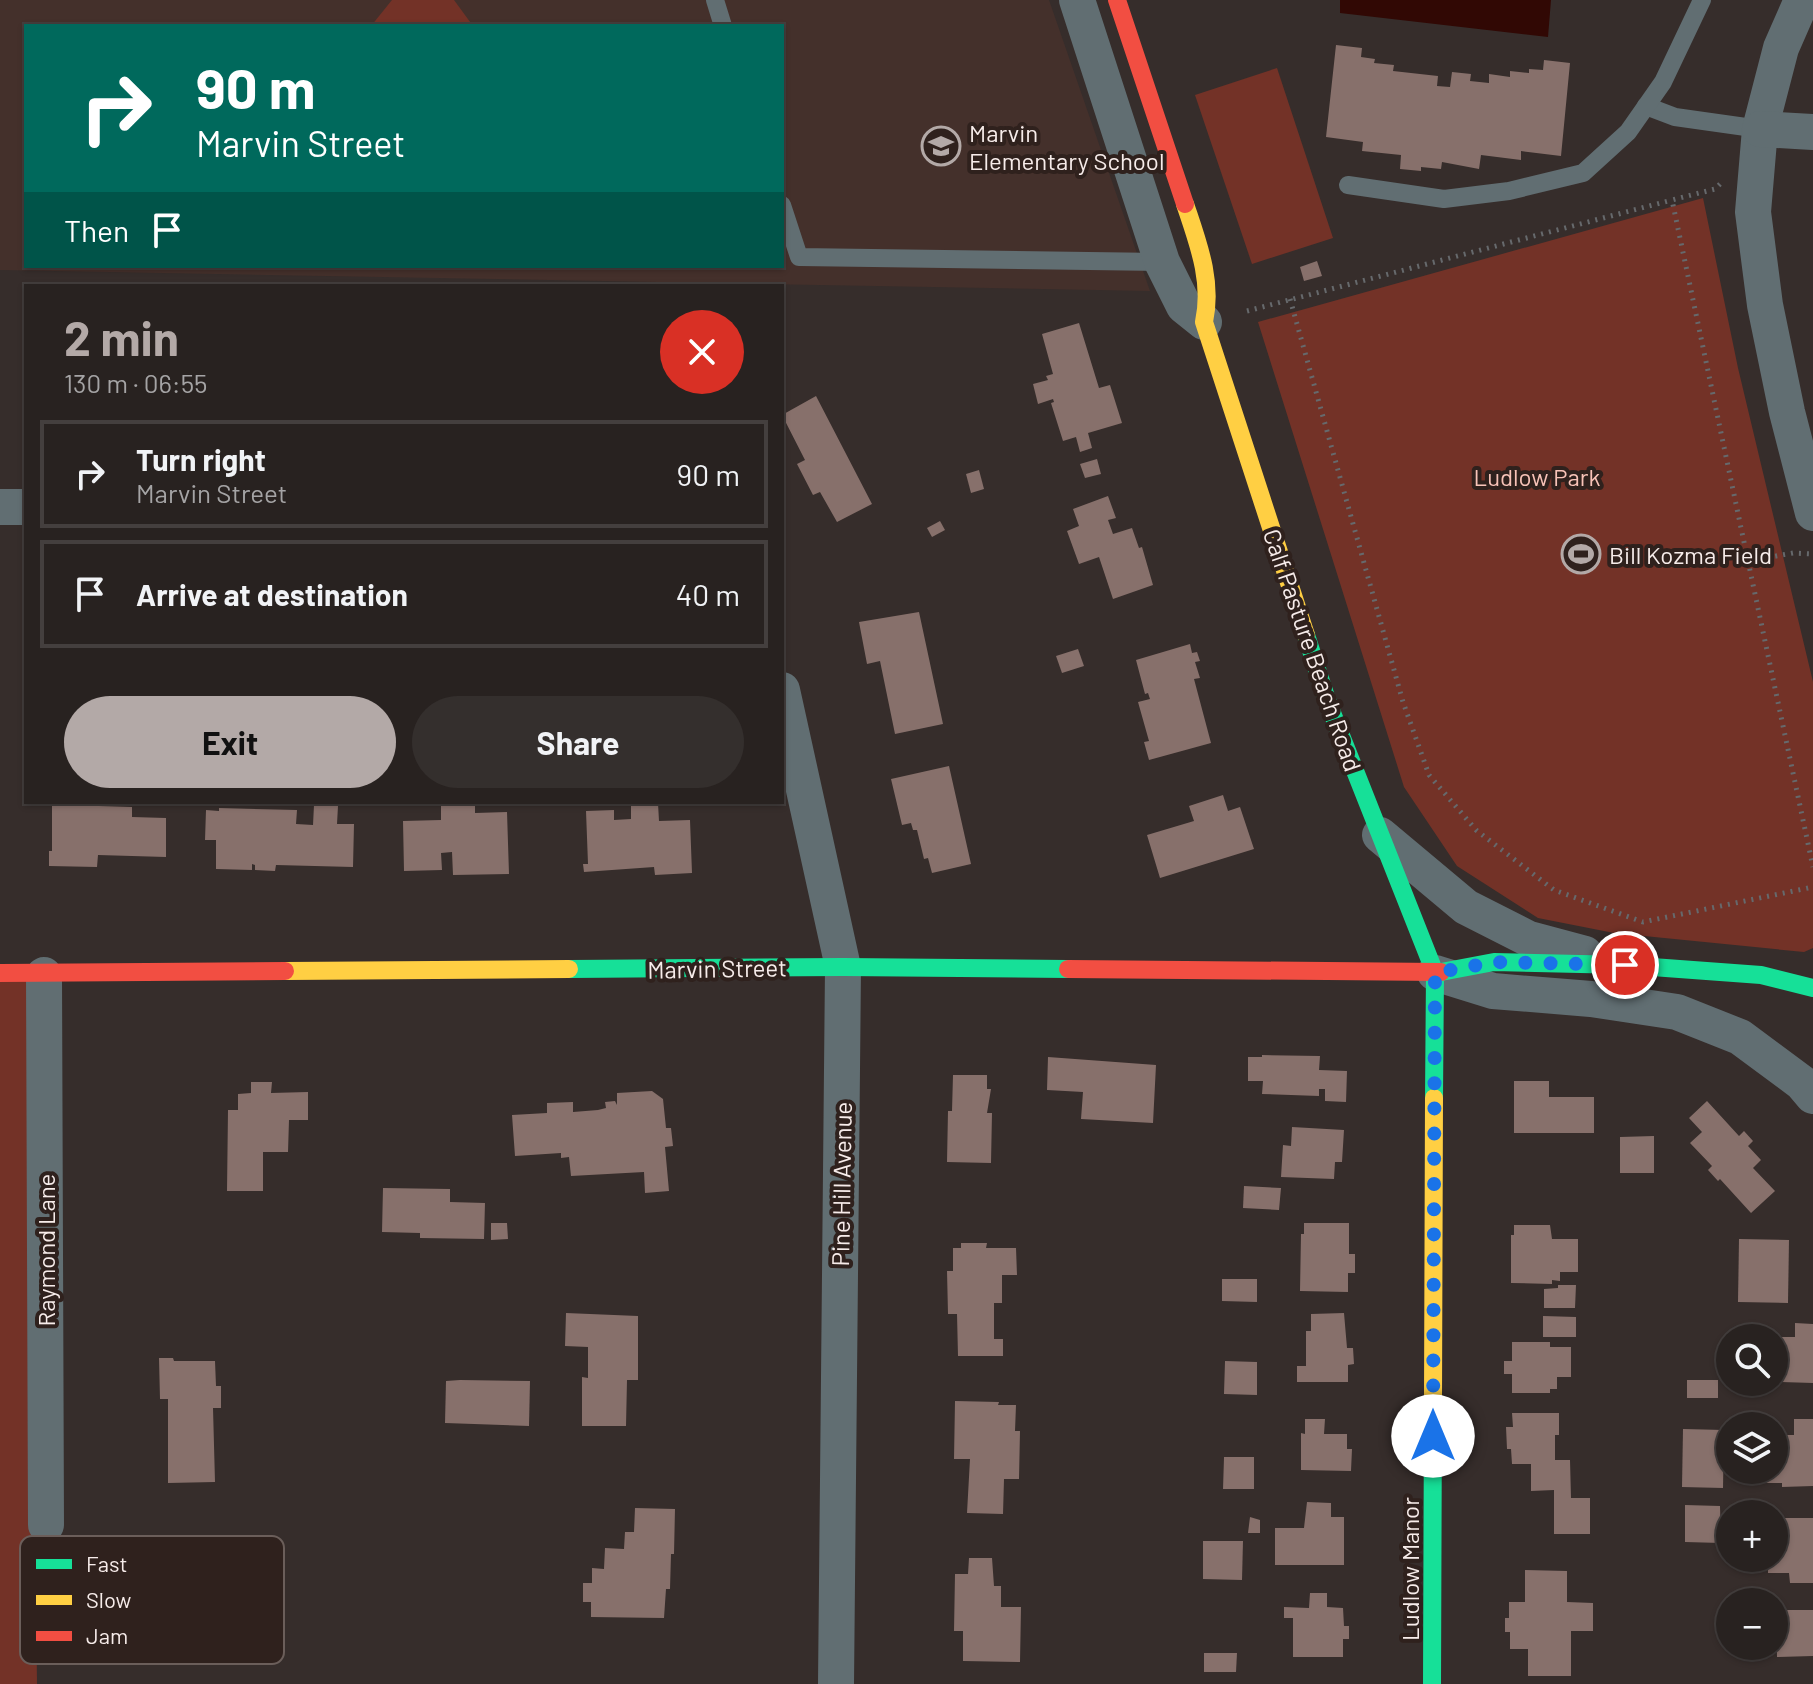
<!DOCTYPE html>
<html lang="en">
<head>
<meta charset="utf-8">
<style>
	body { margin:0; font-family:Barlow,sans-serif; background:#342f2d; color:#f1f3f6; height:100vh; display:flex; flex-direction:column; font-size:30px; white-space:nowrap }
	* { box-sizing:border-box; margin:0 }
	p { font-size:26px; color:#a5a4a5 }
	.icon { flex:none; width:44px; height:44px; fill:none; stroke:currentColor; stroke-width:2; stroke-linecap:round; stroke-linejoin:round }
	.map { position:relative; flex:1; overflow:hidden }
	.sheet { position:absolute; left:24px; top:284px; width:760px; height:520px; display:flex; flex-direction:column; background:#282220; border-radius:0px; box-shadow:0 2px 6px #0004,0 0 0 2px #443f3e }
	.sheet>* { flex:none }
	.hud { position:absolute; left:24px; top:24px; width:760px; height:244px; border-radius:0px; box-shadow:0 2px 6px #0004,0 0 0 2px #443f3e; background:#00695c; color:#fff; overflow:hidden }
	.fabs { position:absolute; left:1716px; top:1324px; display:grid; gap:16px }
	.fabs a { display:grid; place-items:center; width:72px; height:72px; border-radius:50%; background:#282220; box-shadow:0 2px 6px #0004,0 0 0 2px #443f3e; font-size:40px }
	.pin { position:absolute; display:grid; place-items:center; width:68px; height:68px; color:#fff; margin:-34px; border:4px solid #fff; border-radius:50%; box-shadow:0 2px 8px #0007 }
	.me { position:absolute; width:88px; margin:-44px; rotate:0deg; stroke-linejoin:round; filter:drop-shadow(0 0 6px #0008) }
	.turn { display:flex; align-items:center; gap:28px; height:168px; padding:0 40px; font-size:36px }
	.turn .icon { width:104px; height:104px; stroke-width:2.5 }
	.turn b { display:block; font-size:56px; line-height:68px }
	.then { display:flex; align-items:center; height:76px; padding:0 40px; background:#0003; gap:16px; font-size:30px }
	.round { display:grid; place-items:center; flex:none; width:84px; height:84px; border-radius:42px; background:#342f2d }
	.summary { display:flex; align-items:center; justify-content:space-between; height:136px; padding:0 40px }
	h1 { font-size:48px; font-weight:700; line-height:60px; color:#b3a9a7 }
	.cta { display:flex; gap:16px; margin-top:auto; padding:16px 40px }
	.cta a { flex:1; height:92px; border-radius:48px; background:#b3a9a7; color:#111; font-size:32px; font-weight:700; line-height:92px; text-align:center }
	.cta a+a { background:#342f2d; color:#f1f3f6 }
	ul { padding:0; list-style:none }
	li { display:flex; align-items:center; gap:24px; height:108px; margin:0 16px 12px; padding:0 24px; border:4px solid #443f3e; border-radius:0px }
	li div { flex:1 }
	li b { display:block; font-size:30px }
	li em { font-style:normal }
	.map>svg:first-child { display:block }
	.built { fill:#44302b; fill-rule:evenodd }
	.green { fill:#733227 }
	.water { fill:#310804 }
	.building { fill:#87706b }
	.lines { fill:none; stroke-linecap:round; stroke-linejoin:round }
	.path { stroke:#66696c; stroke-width:5; stroke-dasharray:2 6; stroke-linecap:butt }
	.lane { stroke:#616e72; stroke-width:18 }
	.street { stroke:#616e72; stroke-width:36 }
	.fast { stroke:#16e098; stroke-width:18 }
	.slow { stroke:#ffcf43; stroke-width:18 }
	.jam { stroke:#f24e42; stroke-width:18 }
	.route { stroke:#1a73e8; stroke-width:14; stroke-dasharray:0 25.2 }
	.labels { text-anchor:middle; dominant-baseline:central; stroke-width:8; stroke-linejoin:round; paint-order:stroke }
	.poi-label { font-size:24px; fill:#f7ecea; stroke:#2f211d; text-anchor:start }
	.park-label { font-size:24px; fill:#f8c3b8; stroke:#2f211d }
	.street-label { font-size:24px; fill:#f7ecea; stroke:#2f211d }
	.key { fill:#2f211d; stroke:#6b5e5a; stroke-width:2 }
	.key-label { font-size:22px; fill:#f7ecea }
</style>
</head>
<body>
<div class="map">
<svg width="1813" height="1684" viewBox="0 0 1813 1684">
	<rect width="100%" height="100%" fill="#362d2b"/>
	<!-- built -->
	<path class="built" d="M0 0H1049L1150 291 0 270ZM26 26H782V266H26Z"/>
	<!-- green -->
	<g class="green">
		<polygon points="392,0 454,0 473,26 371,26"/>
		<polygon points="1277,68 1333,238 1252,264 1195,95"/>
		<polygon points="1703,198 1738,368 1813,682 1813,948 1804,952 1614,933 1538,918 1457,866 1404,787 1258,322"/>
		<polygon points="0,974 29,975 37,1684 0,1684"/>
	</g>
	<!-- water -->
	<polygon class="water" points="1340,0 1551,0 1548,37 1340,13"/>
	<!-- building -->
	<g class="building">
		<polygon points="1336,45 1362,48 1361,57 1375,59 1374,63 1394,65 1393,71 1438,76 1437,86 1450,87 1452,72 1471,74 1470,81 1489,83 1489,74 1510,77 1510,71 1529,73 1529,69 1543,70 1544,60 1570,63 1561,156 1521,151 1521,160 1481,155 1479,169 1442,162 1441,169 1421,167 1421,171 1400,169 1401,155 1362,151 1363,142 1326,137"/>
		<polygon points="1317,261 1322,276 1304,281 1300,267"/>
		<polygon points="1079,323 1099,388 1110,385 1122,423 1088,433 1092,448 1080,452 1076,437 1063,441 1051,403 1054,402 1053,399 1038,404 1033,384 1048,380 1046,376 1053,374 1042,334"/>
		<polygon points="816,396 872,504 837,522 820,492 813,495 797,464 805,460 782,415"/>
		<polygon points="1097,459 1101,474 1085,478 1080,464"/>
		<polygon points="979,470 984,489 971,493 966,474"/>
		<polygon points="1108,496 1116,518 1108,520 1113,534 1132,528 1139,548 1142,547 1153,585 1113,599 1099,557 1079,564 1067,531 1079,526 1073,509"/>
		<polygon points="940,521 945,530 932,537 927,528"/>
		<polygon points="919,612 943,724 895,734 880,661 867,664 859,622"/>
		<polygon points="1190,644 1192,653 1197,652 1200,661 1195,662 1200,678 1194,679 1211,743 1149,760 1144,742 1149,741 1138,702 1150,699 1148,693 1145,694 1136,660"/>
		<polygon points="1078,649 1084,666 1062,673 1056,656"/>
		<polygon points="949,766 971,864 932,873 928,858 924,859 917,830 913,830 911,823 902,825 891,779"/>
		<polygon points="1223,795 1228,811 1240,807 1254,849 1160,878 1147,835 1194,821 1189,806"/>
		<polygon points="64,802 99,802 99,806 132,807 132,817 166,818 166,857 98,855 97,867 49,866 49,851 52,851 52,806 64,806"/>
		<polygon points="658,803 659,821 690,820 692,873 655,875 654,867 584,872 583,864 588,864 586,811 614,810 614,820 631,819 631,804"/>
		<polygon points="475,804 475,813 507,812 509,874 453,875 452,852 441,853 442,870 404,871 403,821 441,820 441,805"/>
		<polygon points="314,805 338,806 337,824 354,824 353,867 276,865 275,871 255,870 255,865 252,864 252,870 216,869 216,840 205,840 206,810 219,811 219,808 297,810 296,824 313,825"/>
		<polygon points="1262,1055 1320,1056 1319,1070 1347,1071 1346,1102 1325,1101 1325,1089 1319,1089 1319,1096 1262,1094 1263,1081 1248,1081 1248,1057 1262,1057"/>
		<polygon points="1048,1057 1156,1065 1153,1123 1081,1119 1083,1092 1047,1090"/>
		<polygon points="953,1075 987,1075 987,1089 991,1089 987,1113 992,1113 991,1163 947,1162 948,1111 952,1111"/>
		<polygon points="1514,1081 1549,1081 1549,1097 1594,1097 1594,1133 1514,1133"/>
		<polygon points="251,1082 272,1082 271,1093 308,1092 308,1120 289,1120 288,1152 263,1152 263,1191 227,1191 228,1110 238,1110 238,1094 251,1093"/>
		<polygon points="652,1091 663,1099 666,1128 671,1128 673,1146 665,1147 669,1191 645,1193 644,1172 571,1176 569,1157 561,1158 561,1153 515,1156 512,1115 547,1113 547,1103 573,1102 573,1112 598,1110 606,1108 605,1102 615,1101 617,1105 617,1093"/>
		<polygon points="1707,1101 1739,1136 1744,1131 1753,1141 1748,1146 1761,1160 1753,1168 1775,1191 1751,1213 1720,1179 1718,1181 1708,1170 1712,1166 1690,1143 1702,1132 1689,1118"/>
		<polygon points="1292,1127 1344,1130 1342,1162 1335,1162 1334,1179 1281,1177 1283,1145 1291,1146"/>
		<polygon points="1654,1136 1654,1173 1620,1173 1620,1137"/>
		<polygon points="1244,1186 1281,1188 1279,1210 1243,1208"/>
		<polygon points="383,1188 450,1189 450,1202 485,1203 484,1239 420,1238 420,1233 382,1232"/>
		<polygon points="491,1223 507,1223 508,1239 491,1240"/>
		<polygon points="1304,1223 1349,1223 1349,1254 1355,1254 1355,1273 1348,1273 1348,1292 1300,1291 1301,1234 1304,1234"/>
		<polygon points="1514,1225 1550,1225 1552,1239 1578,1239 1578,1272 1560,1272 1560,1281 1552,1280 1552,1284 1511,1283 1511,1235 1514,1235"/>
		<polygon points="1739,1239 1789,1240 1788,1303 1738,1302"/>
		<polygon points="961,1243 987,1243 986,1248 1016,1248 1017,1275 1002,1275 1002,1303 994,1303 994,1339 1003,1339 1003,1356 958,1356 957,1314 948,1314 947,1271 953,1271 953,1248 961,1248"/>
		<polygon points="1222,1279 1257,1279 1257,1302 1222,1301"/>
		<polygon points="1558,1285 1576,1285 1575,1308 1544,1308 1544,1289 1558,1288"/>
		<polygon points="566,1313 638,1316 638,1380 627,1380 626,1426 582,1426 582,1377 588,1378 588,1347 565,1346"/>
		<polygon points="1344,1313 1347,1348 1353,1348 1354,1364 1348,1365 1348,1382 1297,1382 1297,1366 1306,1366 1306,1331 1311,1331 1311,1314"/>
		<polygon points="1543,1316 1576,1317 1576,1337 1543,1337"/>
		<polygon points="1795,1323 1813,1324 1813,1383 1781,1382 1781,1337 1795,1337"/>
		<polygon points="1763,1325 1764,1338 1749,1338 1748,1327"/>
		<polygon points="1512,1342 1550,1342 1550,1347 1571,1347 1571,1377 1557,1377 1557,1389 1550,1389 1550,1393 1512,1393 1512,1374 1504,1374 1504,1361 1512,1361"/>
		<polygon points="159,1358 173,1358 174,1361 215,1361 216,1386 221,1386 221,1408 213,1408 215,1482 168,1483 168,1399 160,1399"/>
		<polygon points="1225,1361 1257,1362 1257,1395 1224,1394"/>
		<polygon points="460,1380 530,1381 529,1426 445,1423 446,1381"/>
		<rect x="1687" y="1380" width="31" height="18"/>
		<polygon points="955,1401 999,1402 998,1405 1016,1405 1015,1431 1020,1431 1019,1479 1004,1479 1003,1514 967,1513 970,1459 954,1459"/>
		<polygon points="1512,1413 1559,1413 1559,1435 1555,1435 1555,1460 1570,1460 1571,1498 1590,1498 1590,1534 1554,1534 1554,1490 1531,1491 1531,1464 1512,1464 1511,1449 1507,1449 1506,1427 1513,1427"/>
		<polygon points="1305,1419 1325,1419 1324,1434 1347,1434 1347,1449 1352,1449 1351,1471 1301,1470 1301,1433 1305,1434"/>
		<polygon points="1794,1419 1813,1419 1813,1486 1782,1487 1782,1483 1764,1483 1764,1470 1774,1470 1774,1440 1782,1440 1782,1435 1794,1435"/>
		<polygon points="1683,1429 1724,1430 1723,1488 1682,1487"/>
		<polygon points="1224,1457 1254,1457 1254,1489 1223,1489"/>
		<polygon points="1307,1502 1331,1503 1331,1517 1344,1517 1344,1565 1275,1565 1275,1528 1304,1528"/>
		<polygon points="1685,1505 1720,1506 1721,1543 1685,1542"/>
		<polygon points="635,1508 675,1509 674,1554 671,1554 670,1589 666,1589 664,1618 591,1617 591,1602 583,1602 583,1583 592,1583 592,1568 604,1569 605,1548 624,1549 625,1532 634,1532"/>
		<polygon points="1250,1517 1260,1520 1260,1533 1248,1533"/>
		<polygon points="1783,1518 1813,1518 1813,1583 1790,1583 1789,1573 1768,1573 1768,1558 1774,1558 1774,1539 1777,1539 1777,1527 1782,1527"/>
		<polygon points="1203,1541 1243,1541 1242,1580 1203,1579"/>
		<polygon points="969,1558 992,1558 994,1586 1001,1586 1001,1607 1021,1607 1020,1662 963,1661 963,1631 954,1631 955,1574 968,1574"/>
		<polygon points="1525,1570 1567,1571 1567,1602 1593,1603 1593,1631 1571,1631 1571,1676 1528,1676 1528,1649 1510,1649 1510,1632 1505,1632 1505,1618 1509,1618 1509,1602 1525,1602"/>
		<polygon points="1310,1593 1327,1593 1327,1607 1343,1608 1344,1626 1349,1626 1349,1639 1343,1639 1343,1657 1293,1657 1293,1618 1284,1618 1284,1607 1309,1608"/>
		<polygon points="1776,1610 1813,1610 1813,1656 1777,1657"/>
		<polygon points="1204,1653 1237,1653 1236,1672 1204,1672"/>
	</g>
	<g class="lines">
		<!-- path -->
		<g class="path">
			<polyline points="1720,184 1715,189 1672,200 1748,561 1793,553 1813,554"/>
			<polyline points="1290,299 1403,702 1429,775 1476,830 1554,890 1643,922 1813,887"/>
			<polyline points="1247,311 1672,200"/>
			<polyline points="1748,561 1813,867"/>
		</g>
		<!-- lane -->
		<g class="lane">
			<polyline points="715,0 723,26"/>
			<polyline points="1646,106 1675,117 1760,129"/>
			<polyline points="1348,185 1444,199 1509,191 1583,173 1628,132 1663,82 1702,0"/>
			<polyline points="782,205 799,257 1162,262"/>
		</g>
		<!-- street -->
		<g class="street">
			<polyline points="1077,0 1162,262 1184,306 1204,322"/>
			<polyline points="1802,0 1781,48 1760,129 1753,212 1765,305 1787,412 1813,513"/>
			<polyline points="1760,129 1813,132"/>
			<polyline points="0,507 26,507"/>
			<polyline points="782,690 843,967 836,1684"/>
			<polyline points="1380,835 1466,907 1529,939 1585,954"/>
			<polyline points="1435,973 1493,991 1591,999 1677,1012 1740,1037 1802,1083 1813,1096"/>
			<polyline points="44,975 46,1525"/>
		</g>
		<!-- fast -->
		<g class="fast">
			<polyline points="1306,635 1327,700 1435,973 1434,1098"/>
			<polyline points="569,969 843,967 1068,969"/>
			<polyline points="1441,972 1494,962 1625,965 1761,975 1813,988"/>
			<polyline points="1432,1684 1433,1400"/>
		</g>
		<!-- slow -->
		<g class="slow">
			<path d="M1185 204C1198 243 1213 281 1204 322L1306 635"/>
			<polyline points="285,971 569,969"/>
			<polyline points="1433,1400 1434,1098"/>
		</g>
		<!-- jam -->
		<g class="jam">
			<polyline points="1117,0 1185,204"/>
			<polyline points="1068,969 1441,972"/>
			<polyline points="0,973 285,971"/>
		</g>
	</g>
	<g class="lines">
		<!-- route -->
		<polyline class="route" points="1433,1436 1435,973 1494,962 1625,965"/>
	</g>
	<!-- icons -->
	<defs>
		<symbol id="school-ring" viewBox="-11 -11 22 22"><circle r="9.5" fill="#2f211d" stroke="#b3a9a7" stroke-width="1.5"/><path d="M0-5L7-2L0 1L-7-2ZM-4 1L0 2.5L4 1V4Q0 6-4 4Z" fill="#b3a9a7"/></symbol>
		<symbol id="stadium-ring" viewBox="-11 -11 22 22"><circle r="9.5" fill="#2f211d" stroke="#b3a9a7" stroke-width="1.5"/><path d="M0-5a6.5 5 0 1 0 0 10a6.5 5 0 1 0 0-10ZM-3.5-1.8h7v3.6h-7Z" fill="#b3a9a7"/></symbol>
	</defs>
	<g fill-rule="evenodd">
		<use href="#school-ring" x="919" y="124" width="44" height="44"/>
		<use href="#stadium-ring" x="1559" y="532" width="44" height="44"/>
	</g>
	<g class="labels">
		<!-- poi labels -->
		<g class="poi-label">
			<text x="969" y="132">Marvin<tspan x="969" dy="28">Elementary School</tspan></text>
			<text x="1609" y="554">Bill Kozma Field</text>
		</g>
		<!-- park labels -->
		<g class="park-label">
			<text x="1537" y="476">Ludlow Park</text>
		</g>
		<!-- street labels -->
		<g class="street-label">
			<text transform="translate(1313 650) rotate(71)">Calf Pasture Beach Road</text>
			<text transform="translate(717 968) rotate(-1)">Marvin Street</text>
			<text transform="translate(841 1184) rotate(-89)">Pine Hill Avenue</text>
			<text transform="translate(45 1250) rotate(-90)">Raymond Lane</text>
			<text transform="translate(1409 1569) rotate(-90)">Ludlow Manor</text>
		</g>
	</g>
	<!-- legend -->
	<rect x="20" y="1536" width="264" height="128" rx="12" class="key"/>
	<rect x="36" y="1559" width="36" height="10" fill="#16e098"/>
	<rect x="36" y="1595" width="36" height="10" fill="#ffcf43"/>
	<rect x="36" y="1631" width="36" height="10" fill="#f24e42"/>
	<g class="key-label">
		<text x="86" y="1572">Fast</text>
		<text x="86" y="1608">Slow</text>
		<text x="86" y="1644">Jam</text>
	</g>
</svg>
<div class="fabs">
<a><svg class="icon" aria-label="search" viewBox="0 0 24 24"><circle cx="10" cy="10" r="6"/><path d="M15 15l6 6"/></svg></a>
<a><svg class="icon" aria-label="layers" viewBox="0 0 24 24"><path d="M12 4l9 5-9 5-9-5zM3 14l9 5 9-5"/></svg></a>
<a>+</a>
<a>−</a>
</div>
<div class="pin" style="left:1625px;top:965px;background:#d93025"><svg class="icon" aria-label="arrive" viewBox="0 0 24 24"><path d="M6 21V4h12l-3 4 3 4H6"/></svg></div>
<svg class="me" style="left:1433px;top:1436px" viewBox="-20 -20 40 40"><circle r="19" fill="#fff"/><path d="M0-13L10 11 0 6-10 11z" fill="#1a73e8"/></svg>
<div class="hud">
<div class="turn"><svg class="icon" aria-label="right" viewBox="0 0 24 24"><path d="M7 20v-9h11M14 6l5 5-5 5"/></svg><div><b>90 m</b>Marvin Street</div></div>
<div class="then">Then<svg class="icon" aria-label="arrive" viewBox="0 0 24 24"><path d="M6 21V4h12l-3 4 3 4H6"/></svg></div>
</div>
<section class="sheet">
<div class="summary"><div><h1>2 min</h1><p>130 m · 06:55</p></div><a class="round" style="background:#d93025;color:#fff"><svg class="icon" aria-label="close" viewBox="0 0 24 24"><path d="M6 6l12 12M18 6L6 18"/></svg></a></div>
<ul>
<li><svg class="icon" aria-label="right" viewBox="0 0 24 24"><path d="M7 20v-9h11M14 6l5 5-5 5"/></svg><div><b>Turn right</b><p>Marvin Street</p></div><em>90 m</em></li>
<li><svg class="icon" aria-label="arrive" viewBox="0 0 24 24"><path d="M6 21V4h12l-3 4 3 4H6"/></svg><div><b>Arrive at destination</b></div><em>40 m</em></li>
</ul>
<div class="cta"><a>Exit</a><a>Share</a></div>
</section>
</div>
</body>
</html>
